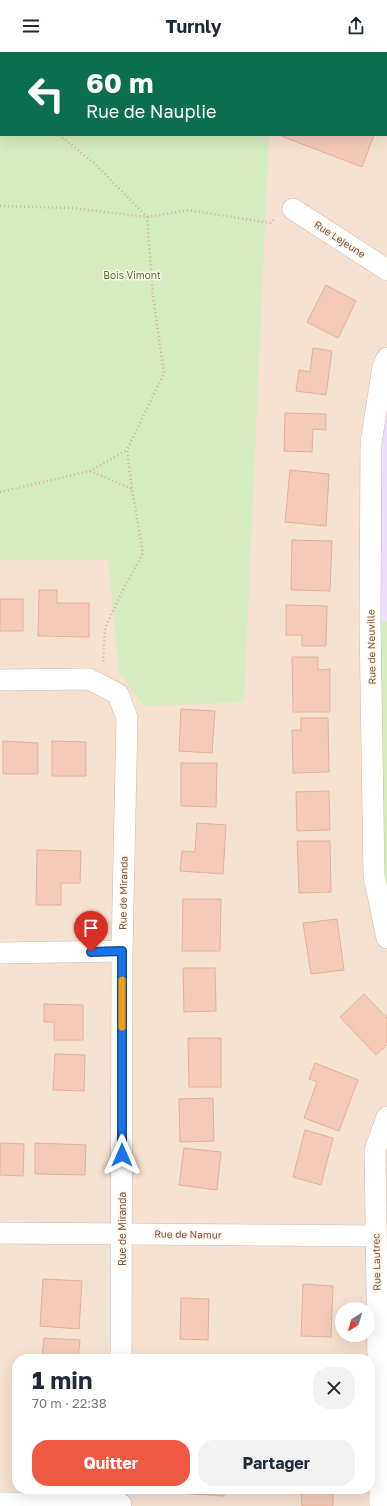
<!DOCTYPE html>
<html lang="fr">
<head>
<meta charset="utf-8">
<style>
	body { margin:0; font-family:"Golos Text",sans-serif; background:#f2f2f3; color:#1f2937; height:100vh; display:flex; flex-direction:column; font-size:15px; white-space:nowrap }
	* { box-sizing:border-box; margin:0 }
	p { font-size:13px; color:#747a83 }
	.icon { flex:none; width:22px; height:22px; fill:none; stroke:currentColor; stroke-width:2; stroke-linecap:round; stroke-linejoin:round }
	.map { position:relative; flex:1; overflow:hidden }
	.side { position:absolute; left:12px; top:1302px; width:363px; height:140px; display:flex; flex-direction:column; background:#fff; border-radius:16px; box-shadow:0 4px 16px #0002 }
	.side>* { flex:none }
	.banner { position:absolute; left:0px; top:0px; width:387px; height:84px; box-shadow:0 4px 16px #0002; background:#0b6e4f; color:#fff; overflow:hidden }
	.needle { width:26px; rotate:217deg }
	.tools { position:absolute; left:335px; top:1250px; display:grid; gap:8px }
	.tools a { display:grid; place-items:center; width:40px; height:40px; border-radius:50%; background:#fff; box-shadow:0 4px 16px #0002; font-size:20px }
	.pin { position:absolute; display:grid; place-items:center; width:34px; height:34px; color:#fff; margin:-41px -17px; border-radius:50% 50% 50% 0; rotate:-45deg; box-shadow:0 0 4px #0007 }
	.pin .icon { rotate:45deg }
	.me { position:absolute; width:44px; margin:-22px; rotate:0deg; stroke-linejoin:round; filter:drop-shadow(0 0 3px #0008) }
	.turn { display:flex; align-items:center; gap:14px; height:84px; padding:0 20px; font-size:18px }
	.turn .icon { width:52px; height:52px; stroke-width:2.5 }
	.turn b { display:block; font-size:28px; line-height:34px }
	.round { display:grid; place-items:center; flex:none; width:42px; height:42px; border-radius:16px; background:#f2f2f3 }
	.head { display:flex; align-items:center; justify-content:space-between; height:68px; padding:0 20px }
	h1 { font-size:24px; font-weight:700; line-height:30px }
	.primary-button { display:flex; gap:8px; margin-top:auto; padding:8px 20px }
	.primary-button a { flex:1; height:46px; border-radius:16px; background:#ed5a41; color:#fff; font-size:16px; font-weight:700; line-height:46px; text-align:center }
	.primary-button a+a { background:#f2f2f3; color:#1f2937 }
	header { display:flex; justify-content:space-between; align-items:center; height:52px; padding:0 20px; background:#fff; font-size:18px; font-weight:700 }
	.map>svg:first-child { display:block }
	.residential { fill:#f5e1d0; fill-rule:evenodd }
	.education { fill:#eddff9 }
	.green { fill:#d5ebc0 }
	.building { fill:#f4cbb8; stroke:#e7b098 }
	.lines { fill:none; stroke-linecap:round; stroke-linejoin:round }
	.minor-casing { stroke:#d1b9ab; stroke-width:22 }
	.path { stroke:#d9ae9b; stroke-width:2.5; stroke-dasharray:1 3; stroke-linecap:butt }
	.minor { stroke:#fff; stroke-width:21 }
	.route-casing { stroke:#114b97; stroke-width:10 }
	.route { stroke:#1a73e8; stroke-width:7 }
	.slow { stroke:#f59e0b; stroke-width:7 }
	.labels { text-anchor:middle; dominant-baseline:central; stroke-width:3; stroke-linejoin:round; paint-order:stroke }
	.street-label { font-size:10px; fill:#765447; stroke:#fff5e9 }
	.park-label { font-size:10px; fill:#52763c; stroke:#fff5e9 }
</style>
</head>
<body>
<header><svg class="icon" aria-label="menu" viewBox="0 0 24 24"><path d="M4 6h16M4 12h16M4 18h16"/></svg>Turnly<svg class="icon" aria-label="share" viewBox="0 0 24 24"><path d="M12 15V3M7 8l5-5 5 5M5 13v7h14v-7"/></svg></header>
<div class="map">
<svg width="387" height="1454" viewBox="0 0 387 1454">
	<rect width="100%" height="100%" fill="#fdf0e2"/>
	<!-- residential -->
	<path class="residential" d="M0 0H387V1454H0ZM1 1H386V83H1ZM342 1257H368V1283H342ZM17 1307H370V1437H17Z"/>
	<!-- education -->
	<polygon class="education" points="387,306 387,569 370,570"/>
	<!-- green -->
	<g class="green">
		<polygon points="0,0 264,0 1,1 1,83 269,83 244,650 144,654 119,620 108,508 0,508"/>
		<polygon points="387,569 387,886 370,570"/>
	</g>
	<!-- building -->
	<g class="building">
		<polygon points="281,83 374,83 362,115 281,84"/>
		<polygon points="326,233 356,249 338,286 307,270"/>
		<polygon points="313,296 332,299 326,343 296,339 299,318 310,320"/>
		<polygon points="285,361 326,362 326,378 313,377 312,400 284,399"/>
		<polygon points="290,418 329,422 326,474 285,470"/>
		<polygon points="292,488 332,489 330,539 291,538"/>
		<polygon points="39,538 57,538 57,551 89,551 89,585 38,584"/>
		<rect x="0" y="547" width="23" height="32"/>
		<polygon points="286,553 327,554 326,594 302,594 302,583 286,583"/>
		<polygon points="292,605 318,605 318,618 330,617 330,660 293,660"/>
		<polygon points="181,657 215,659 212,701 179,699"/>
		<polygon points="301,666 328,666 329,720 293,721 292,678 301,678"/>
		<polygon points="3,689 38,691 38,722 3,722"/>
		<polygon points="52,689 86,690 86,724 52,724"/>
		<polygon points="181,711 217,711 216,755 181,754"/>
		<polygon points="329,739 330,778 297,779 296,740"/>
		<polygon points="197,771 226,773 223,822 180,819 182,799 195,800"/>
		<polygon points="297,789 330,789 331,840 299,841"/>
		<polygon points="37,798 81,799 80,831 61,831 61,853 36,853"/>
		<polygon points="183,847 221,847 220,899 182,899"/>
		<polygon points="337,867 344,918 311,922 303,871"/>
		<polygon points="183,916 215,916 216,959 184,960"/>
		<polygon points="364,942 387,966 387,993 376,1003 340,965"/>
		<polygon points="44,952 83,953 83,988 54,988 54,970 44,970"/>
		<polygon points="188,986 221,986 221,1035 189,1035"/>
		<polygon points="55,1002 85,1003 84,1039 53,1038"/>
		<polygon points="315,1011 358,1028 339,1079 304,1066 317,1030 309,1027"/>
		<polygon points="213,1046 214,1089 180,1090 179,1047"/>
		<polygon points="305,1078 333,1086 321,1133 293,1125"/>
		<polygon points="0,1091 24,1092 23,1124 0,1123"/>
		<polygon points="35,1091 86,1093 85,1123 35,1122"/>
		<polygon points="184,1096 221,1100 217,1138 179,1133"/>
		<polygon points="43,1227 82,1229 79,1277 40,1274"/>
		<polygon points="303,1232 333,1234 331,1285 301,1284"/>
		<polygon points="181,1246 209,1247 208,1288 180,1287"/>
		<polygon points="44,1286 80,1288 78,1307 42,1307"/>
		<polygon points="181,1305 224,1306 224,1307 181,1307"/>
		<polygon points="178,1437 224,1437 224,1444 177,1441"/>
		<polygon points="301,1437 333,1437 333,1454 302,1454"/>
	</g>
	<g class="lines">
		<defs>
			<g id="minor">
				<polyline points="293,157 387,218"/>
				<polyline points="387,306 383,315 371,391 370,570 374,824 387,886"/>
				<polyline points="0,628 89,627 118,642 127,666 122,899 121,1307"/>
				<polyline points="0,901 122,899"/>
				<polyline points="0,1181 376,1184"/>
				<polyline points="0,1451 121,1452"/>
				<polyline points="380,1454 375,1098 387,1065"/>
			</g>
		</defs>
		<!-- minor casing -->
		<use href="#minor" class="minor-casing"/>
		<!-- path -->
		<g class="path">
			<polyline points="0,59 1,59"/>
			<polyline points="59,83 94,111 147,165 153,244 164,321 127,398"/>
			<polyline points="0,154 72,156 147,165 188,158 270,171 274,168"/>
			<polyline points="90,419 132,437"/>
			<polyline points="0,440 90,419 127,398 132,437 143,501 122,540 105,576 103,610"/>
		</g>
		<!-- minor -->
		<use href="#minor" class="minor"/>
	</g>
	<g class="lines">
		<defs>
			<polyline id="route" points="91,900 122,899 122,1103"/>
		</defs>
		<!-- route casing -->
		<use href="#route" class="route-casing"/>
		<!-- route -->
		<use href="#route" class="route"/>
		<!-- slow -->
		<polyline class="slow" points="122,928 122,975"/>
	</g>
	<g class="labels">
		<!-- street labels -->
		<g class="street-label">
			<text transform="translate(340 187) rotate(33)">Rue Lejeune</text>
			<text transform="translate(371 595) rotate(-91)">Rue de Neuville</text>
			<text transform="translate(123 841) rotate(-89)">Rue de Miranda</text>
			<text transform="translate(122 1177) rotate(-90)">Rue de Miranda</text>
			<text transform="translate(188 1182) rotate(1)">Rue de Namur</text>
			<text transform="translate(376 1210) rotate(-91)">Rue Lautrec</text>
		</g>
		<!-- park labels -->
		<g class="park-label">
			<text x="132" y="223">Bois Vimont</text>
		</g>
	</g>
</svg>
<div class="tools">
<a><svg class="needle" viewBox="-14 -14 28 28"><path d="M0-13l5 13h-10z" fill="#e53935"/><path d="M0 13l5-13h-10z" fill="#747a83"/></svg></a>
</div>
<div class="pin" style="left:91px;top:900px;background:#d93025"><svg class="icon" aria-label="arrive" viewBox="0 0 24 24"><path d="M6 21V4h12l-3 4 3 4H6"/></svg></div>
<svg class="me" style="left:122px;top:1103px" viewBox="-20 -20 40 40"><path d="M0-17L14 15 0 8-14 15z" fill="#1a73e8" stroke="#fff" stroke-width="4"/></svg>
<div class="banner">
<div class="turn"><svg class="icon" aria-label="left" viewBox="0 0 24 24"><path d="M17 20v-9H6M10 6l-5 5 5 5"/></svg><div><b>60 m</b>Rue de Nauplie</div></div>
</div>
<section class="side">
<div class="head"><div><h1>1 min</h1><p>70 m · 22:38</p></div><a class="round"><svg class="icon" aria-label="close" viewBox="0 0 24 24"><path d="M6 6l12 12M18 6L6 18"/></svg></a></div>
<div class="primary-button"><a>Quitter</a><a>Partager</a></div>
</section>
</div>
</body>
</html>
